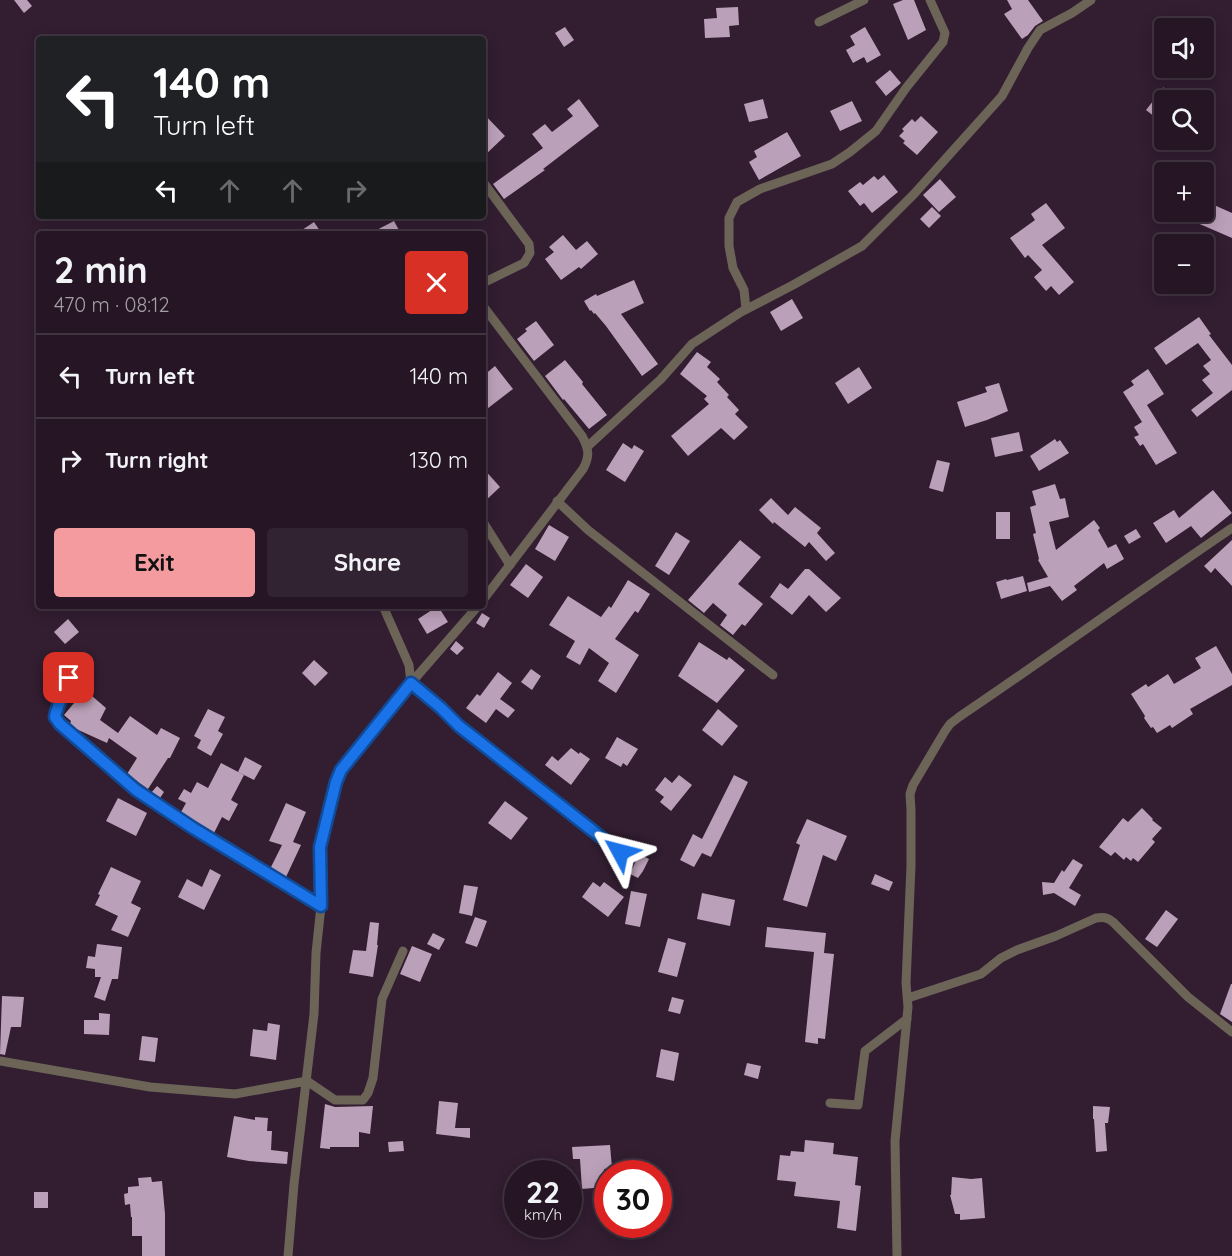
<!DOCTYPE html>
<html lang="en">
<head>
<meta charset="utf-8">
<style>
	body { margin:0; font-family:Quicksand,sans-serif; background:#322332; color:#f1f3f6; height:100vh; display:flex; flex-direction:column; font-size:22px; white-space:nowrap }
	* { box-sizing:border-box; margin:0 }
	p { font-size:20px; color:#a49fa7 }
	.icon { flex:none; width:33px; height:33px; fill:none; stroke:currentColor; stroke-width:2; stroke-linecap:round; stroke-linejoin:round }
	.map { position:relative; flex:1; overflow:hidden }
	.details { position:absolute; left:36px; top:231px; width:450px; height:378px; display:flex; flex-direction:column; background:#261625; border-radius:6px; box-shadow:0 3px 15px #0003,0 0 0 2px #423542 }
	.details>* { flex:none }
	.top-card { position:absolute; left:36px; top:36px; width:450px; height:183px; border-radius:6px; box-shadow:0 3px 15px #0003,0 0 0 2px #423542; background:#202124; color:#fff; overflow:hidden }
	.fabs { position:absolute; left:1154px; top:18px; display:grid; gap:12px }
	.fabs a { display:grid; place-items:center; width:60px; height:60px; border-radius:6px; background:#261625; box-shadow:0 3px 15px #0003,0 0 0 2px #423542; font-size:30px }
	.speed { position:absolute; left:504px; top:1160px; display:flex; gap:12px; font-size:30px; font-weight:700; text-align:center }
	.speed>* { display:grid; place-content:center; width:78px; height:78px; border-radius:50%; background:#261625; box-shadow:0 3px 15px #0003,0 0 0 2px #423542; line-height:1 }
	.speed small { font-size:15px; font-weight:400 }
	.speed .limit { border:9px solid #d22; background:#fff; color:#111 }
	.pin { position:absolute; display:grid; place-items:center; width:51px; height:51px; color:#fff; margin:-26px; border-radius:12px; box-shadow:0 3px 9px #0006 }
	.me { position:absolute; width:66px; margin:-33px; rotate:308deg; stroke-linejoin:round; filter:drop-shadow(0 0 4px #0008) }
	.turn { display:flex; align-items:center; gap:21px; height:126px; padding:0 18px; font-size:27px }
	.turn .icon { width:78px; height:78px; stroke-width:2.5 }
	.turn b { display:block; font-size:42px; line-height:51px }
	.lanes { display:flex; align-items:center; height:57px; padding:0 18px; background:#0003; justify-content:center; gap:30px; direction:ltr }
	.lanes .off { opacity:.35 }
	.round { display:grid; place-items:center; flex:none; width:63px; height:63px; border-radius:6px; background:#322332 }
	.headline { display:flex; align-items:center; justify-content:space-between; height:102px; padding:0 18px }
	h1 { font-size:36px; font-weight:700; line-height:45px }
	.primary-button { display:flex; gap:12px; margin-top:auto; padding:12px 18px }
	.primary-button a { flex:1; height:69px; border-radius:6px; background:#f49b9f; color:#111; font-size:24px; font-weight:700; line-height:69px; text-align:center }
	.primary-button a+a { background:#322332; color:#f1f3f6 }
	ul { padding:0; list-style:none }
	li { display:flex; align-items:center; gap:18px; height:84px; padding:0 18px; border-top:2px solid #423542 }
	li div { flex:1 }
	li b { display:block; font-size:22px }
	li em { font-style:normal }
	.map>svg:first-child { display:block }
	.building { fill:#bba0b9 }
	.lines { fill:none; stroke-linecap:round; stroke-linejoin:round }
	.street { stroke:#6c6457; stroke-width:9 }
	.route-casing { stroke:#114b97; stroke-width:15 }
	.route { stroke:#1a73e8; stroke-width:10 }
</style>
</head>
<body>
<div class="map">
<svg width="1232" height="1256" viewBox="0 0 1232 1256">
	<rect width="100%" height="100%" fill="#321d31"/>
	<!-- building -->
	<g class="building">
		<polygon points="14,0 27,0 32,6 24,13"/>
		<polygon points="903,0 914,0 926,30 908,40 893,4"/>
		<polygon points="1007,0 1028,0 1043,21 1035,26 1028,35 1022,39 1004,14 1012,9"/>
		<polygon points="738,7 739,25 729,26 730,37 705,38 704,19 717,18 716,8"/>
		<polygon points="565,27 574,40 564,47 555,33"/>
		<polygon points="865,27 881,55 867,63 864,57 853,63 846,50 855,45 850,36"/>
		<polygon points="890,70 901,83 886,96 875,82"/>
		<polygon points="1164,87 1164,124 1146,110"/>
		<polygon points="579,99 599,126 543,169 545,170 504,199 493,184 543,148 532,134 545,124 552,132 573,116 567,109"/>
		<polygon points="763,99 768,118 749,122 744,104"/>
		<polygon points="852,101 862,121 840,131 830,111"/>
		<polygon points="483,113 505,136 483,157"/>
		<polygon points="921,116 938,132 917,155 903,143 905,141 899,136 904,131 902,129 912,119 915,122"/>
		<polygon points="787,132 801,156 759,180 749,162 757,157 754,151"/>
		<polygon points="884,175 898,192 872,213 864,203 860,206 848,191 860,182 863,185 874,176 878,180"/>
		<polygon points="940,179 956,197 939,212 923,195"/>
		<polygon points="1046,203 1065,228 1042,245 1074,282 1059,295 1051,286 1046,291 1034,277 1042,270 1028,255 1025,258 1010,238 1035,220 1031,214"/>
		<polygon points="1203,204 1212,209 1214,205 1232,213 1232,238 1195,222 1199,212 1203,212"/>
		<polygon points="932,207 941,216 929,228 920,219"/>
		<polygon points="394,221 401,234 369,234"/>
		<polygon points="314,222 322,234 296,234"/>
		<polygon points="563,235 576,250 587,241 598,254 581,269 579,267 561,280 545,259 554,252 549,247"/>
		<polygon points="634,280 644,303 621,314 658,364 642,376 606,326 595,313 594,314 591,310 590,311 584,301 596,294 597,296"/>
		<polygon points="792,299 803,318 781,331 770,312"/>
		<polygon points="1199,317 1211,334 1209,335 1232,365 1232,390 1197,417 1191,410 1213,393 1202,380 1210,374 1203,366 1211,360 1198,343 1166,365 1154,348"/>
		<polygon points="536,321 554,345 534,361 517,339 527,331 525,329"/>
		<polygon points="697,352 711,362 707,367 720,379 717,382 729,395 727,397 739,410 735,414 748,427 734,440 721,428 688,456 671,436 709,404 704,399 707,396 680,374"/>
		<polygon points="565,360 583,382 582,384 607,415 589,429 564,399 563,400 545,376"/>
		<polygon points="495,366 513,389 483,412 483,376"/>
		<polygon points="859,367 872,388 848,404 835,383"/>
		<polygon points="1148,369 1164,394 1147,405 1177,453 1156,465 1143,444 1140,446 1134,437 1139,435 1134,427 1142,422 1123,392 1134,385 1131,381"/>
		<polygon points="999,383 1008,411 987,420 965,427 957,402 987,392 985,387"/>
		<polygon points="1019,432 1023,451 995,457 991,438"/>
		<polygon points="1055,439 1057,442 1060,440 1069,453 1039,471 1030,456"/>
		<polygon points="623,443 632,449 634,445 644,451 625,482 606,470"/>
		<polygon points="937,460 950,463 943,492 929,488"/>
		<polygon points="483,468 500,487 483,503"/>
		<polygon points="1055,484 1060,499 1065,498 1069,517 1049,522 1056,550 1094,520 1100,528 1098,530 1108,548 1116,544 1124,559 1107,569 1104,563 1074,586 1077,590 1062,601 1050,586 1029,592 1027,583 1048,577 1038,560 1039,559 1033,534 1036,533 1030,507 1036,505 1032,491"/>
		<polygon points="1213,490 1232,513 1201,538 1191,526 1166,543 1153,523 1174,510 1179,518"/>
		<polygon points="771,498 788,515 795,507 821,528 817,533 835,553 826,561 809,542 805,547 774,522 773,524 759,510"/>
		<rect x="996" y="512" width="14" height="27"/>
		<polygon points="549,525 569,537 555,561 535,549"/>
		<polygon points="1136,529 1141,537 1129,544 1124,536"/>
		<polygon points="676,532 690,541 669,575 655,566"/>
		<polygon points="740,540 761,557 738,584 763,604 745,626 742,624 733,635 720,625 727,615 713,603 704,613 688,600"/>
		<polygon points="1232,540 1232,586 1215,568 1211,573 1204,566"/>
		<polygon points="526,564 543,577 528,598 510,585"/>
		<polygon points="805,569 809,569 841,598 826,612 809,595 792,615 770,597 780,583 788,589"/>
		<polygon points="1023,576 1027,591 1001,599 996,582 1006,579 1007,580"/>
		<polygon points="628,580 650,594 638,613 635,611 615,639 639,655 616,693 598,681 609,663 589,648 580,665 566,657 575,641 549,625 568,596 601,617 609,606 611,608"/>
		<polygon points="438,606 448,622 427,634 418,619"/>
		<polygon points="482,613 490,618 484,628 476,623"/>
		<polygon points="68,619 79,632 65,644 54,632"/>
		<polygon points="456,641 464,648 457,655 450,649"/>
		<polygon points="699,642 727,660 729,657 745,670 717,703 678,676"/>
		<polygon points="1216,646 1232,674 1232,685 1190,709 1193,714 1172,728 1170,725 1157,733 1153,727 1151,728 1144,718 1145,716 1131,694 1146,684 1148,687 1168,674 1174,684 1201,668 1195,658"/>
		<polygon points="314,660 328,673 315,686 302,673"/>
		<polygon points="531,669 541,676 532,690 521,682"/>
		<polygon points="498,672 512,683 500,699 515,710 508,718 496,709 486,723 466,708 477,694 480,696"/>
		<polygon points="85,690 106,708 100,720 118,733 130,716 157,735 161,728 180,738 170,758 168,758 148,789 127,774 137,758 109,738 107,743 74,728 70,724 71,721 64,715"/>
		<polygon points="208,709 225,717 218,731 223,734 211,756 197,748 201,740 194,736"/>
		<polygon points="718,709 738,726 722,746 702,730"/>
		<polygon points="617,737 638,749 627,766 623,763 621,767 605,758"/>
		<polygon points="571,748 579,754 580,752 590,759 571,785 545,765 552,756 558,761"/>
		<polygon points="245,757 262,766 254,780 238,772"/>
		<polygon points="221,763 244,775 231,800 238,804 229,821 222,817 214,833 181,812 186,803 178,799 184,789 191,793 197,782 208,788"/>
		<polygon points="679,775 692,785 671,811 660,802 664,797 655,790 665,777 672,783"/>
		<polygon points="734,775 748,782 711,857 702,853 694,867 680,860 693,834 702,839"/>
		<polygon points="157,786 164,792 160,798 151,793"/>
		<polygon points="118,798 147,813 136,836 106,821"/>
		<polygon points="505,801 528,818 511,840 488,823"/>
		<polygon points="286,803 306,812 293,842 301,845 286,877 271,867 282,845 269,841"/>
		<polygon points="1142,808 1153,819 1152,820 1162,828 1152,839 1155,842 1138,862 1133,858 1131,861 1126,857 1124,860 1115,852 1111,856 1099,847 1123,818 1128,822"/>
		<polygon points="807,819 847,836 836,861 823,855 807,907 783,900 800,845 796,843"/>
		<polygon points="639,854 649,859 643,871 638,878 630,874"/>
		<polygon points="1073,859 1083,865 1069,888 1081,895 1075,906 1054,893 1043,895 1042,882 1054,883 1062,870 1064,872"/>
		<polygon points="111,867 141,881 131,903 141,908 128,937 111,930 118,916 95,905 100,895 98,894"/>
		<polygon points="210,869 221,875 204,910 178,897 187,879 202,887"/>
		<polygon points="875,874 893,882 889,891 871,884"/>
		<polygon points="593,882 600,887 604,882 624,897 608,917 582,897"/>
		<polygon points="464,885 478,887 472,916 459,913"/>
		<polygon points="631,891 647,894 640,927 625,924"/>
		<polygon points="702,893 735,900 730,926 697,919"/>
		<polygon points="1166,910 1178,919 1157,947 1145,939"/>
		<polygon points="475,917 487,921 477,947 465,943"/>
		<polygon points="370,922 379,923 377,945 378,945 373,977 349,973 353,950 366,951"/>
		<polygon points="767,927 826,933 824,953 834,954 825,1039 818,1038 818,1044 805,1042 814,952 765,947"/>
		<polygon points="433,933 445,939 439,950 427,944"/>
		<polygon points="668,938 686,943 677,977 658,972"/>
		<polygon points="97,944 122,947 118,979 112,979 105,1001 94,997 101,977 95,977 95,969 86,968 88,956 95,957"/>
		<polygon points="412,946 432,954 420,982 400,974"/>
		<polygon points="1231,984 1232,984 1232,1022 1220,1014"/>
		<polygon points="2,996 24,997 21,1027 11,1027 5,1055 0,1054"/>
		<polygon points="672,997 684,1000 680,1014 668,1011"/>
		<polygon points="99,1013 110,1014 109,1035 84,1034 84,1020 99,1020"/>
		<polygon points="268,1023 280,1025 276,1060 250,1056 253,1029 267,1031"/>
		<polygon points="142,1036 158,1038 155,1062 139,1060"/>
		<polygon points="661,1049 679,1053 674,1081 656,1077"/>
		<polygon points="747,1063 761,1066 758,1079 744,1075"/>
		<polygon points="439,1101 458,1103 455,1128 470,1128 470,1138 436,1134"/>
		<polygon points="325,1104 335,1107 373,1106 370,1134 359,1132 359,1147 330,1147 330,1149 320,1148"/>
		<polygon points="1093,1106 1110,1107 1108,1123 1105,1123 1107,1151 1096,1152 1094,1119 1093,1119"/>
		<polygon points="234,1116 255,1120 255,1117 268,1118 267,1131 272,1131 271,1150 288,1152 287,1164 249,1161 227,1157"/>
		<polygon points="805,1140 834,1143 833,1154 858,1157 855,1185 861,1186 856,1231 837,1228 840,1201 794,1196 796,1182 777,1180 780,1155 790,1156 791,1151 804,1152"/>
		<polygon points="403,1141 404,1151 389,1152 388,1142"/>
		<polygon points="610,1145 612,1168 604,1169 605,1187 582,1189 580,1159 573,1159 572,1147"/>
		<polygon points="151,1177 152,1182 162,1181 165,1214 165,1256 142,1256 142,1236 132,1236 132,1217 131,1217 130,1204 125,1205 124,1194 128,1193 128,1187 139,1186 138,1178"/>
		<polygon points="952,1177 971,1179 982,1178 985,1218 960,1220 960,1214 955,1214 950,1195 951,1195"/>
		<rect x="34" y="1192" width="14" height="16"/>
	</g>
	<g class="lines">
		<!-- street -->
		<g class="street">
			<polyline points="819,22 864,0"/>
			<polyline points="483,182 529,244 530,253 524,263 483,283"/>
			<path d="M483 306 582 436C589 449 590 456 583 469L483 600"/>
			<polyline points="746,309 744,290 733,268 729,246 729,218 737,202 760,189 832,164 850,152 876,131 906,88 943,42 945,33 930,0"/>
			<polyline points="587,447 661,379 692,344 741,312 793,285 862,246 914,194 1002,96 1028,48 1040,30 1072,13 1091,0"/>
			<polyline points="557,501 588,530 773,675"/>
			<polyline points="483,522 510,565"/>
			<polyline points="383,606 409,665 411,683 441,708 459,726 620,852"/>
			<polyline points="69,678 56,713 55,717 60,724 136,791 193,828 321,906"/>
			<path d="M908 998 981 974 1001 958 1017 950 1056 936 1096 918C1103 917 1107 917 1113 922L1188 997 1232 1032"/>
			<polyline points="0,1061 150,1087 235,1094 307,1081 335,1100 363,1100 368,1093 373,1078 382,999 403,951"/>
			<polyline points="830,1103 858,1105 865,1051 907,1019"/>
			<polyline points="288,1256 294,1184 314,1014 316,953 321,906 320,847 336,782 341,770 411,683 478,606"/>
			<path d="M897 1256 895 1141 908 1007 906 983 911 866V810L910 794 913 785 945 731 950 724 959 717C1051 655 1140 590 1232 528"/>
		</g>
	</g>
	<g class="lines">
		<defs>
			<polyline id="route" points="69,678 56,712 55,717 60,724 136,790 193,828 321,906 320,847 336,782 341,770 411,683 441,708 459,726 620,852"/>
		</defs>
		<!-- route casing -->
		<use href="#route" class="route-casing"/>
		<!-- route -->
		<use href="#route" class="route"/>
	</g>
</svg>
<div class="fabs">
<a><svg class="icon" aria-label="sound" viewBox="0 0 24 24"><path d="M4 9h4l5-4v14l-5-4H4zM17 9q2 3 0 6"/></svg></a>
<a><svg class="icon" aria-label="search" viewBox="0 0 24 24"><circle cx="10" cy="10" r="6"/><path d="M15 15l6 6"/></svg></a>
<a>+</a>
<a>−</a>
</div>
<div class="speed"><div>22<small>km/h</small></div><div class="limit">30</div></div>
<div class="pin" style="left:69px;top:678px;background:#d93025"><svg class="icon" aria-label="arrive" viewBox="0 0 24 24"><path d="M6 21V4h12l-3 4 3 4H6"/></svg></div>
<svg class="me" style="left:620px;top:852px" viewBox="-20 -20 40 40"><path d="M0-17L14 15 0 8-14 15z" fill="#1a73e8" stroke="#fff" stroke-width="4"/></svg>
<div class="top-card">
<div class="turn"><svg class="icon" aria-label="left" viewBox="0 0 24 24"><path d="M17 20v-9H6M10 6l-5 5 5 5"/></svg><div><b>140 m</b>Turn left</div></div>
<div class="lanes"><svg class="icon" aria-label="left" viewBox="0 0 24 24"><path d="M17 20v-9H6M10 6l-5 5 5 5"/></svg><svg class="icon off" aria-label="ahead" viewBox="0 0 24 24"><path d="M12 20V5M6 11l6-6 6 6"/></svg><svg class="icon off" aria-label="ahead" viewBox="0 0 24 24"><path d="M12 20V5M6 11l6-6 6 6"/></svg><svg class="icon off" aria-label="right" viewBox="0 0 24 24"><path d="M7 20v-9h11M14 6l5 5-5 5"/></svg></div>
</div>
<section class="details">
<div class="headline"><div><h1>2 min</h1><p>470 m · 08:12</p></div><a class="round" style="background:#d93025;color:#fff"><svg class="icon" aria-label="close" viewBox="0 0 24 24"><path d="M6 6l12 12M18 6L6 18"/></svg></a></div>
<ul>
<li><svg class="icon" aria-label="left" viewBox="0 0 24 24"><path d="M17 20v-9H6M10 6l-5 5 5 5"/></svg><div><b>Turn left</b></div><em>140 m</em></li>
<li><svg class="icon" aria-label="right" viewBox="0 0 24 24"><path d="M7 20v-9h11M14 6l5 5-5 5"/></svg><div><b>Turn right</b></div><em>130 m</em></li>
</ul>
<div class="primary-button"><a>Exit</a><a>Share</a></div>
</section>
</div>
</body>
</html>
